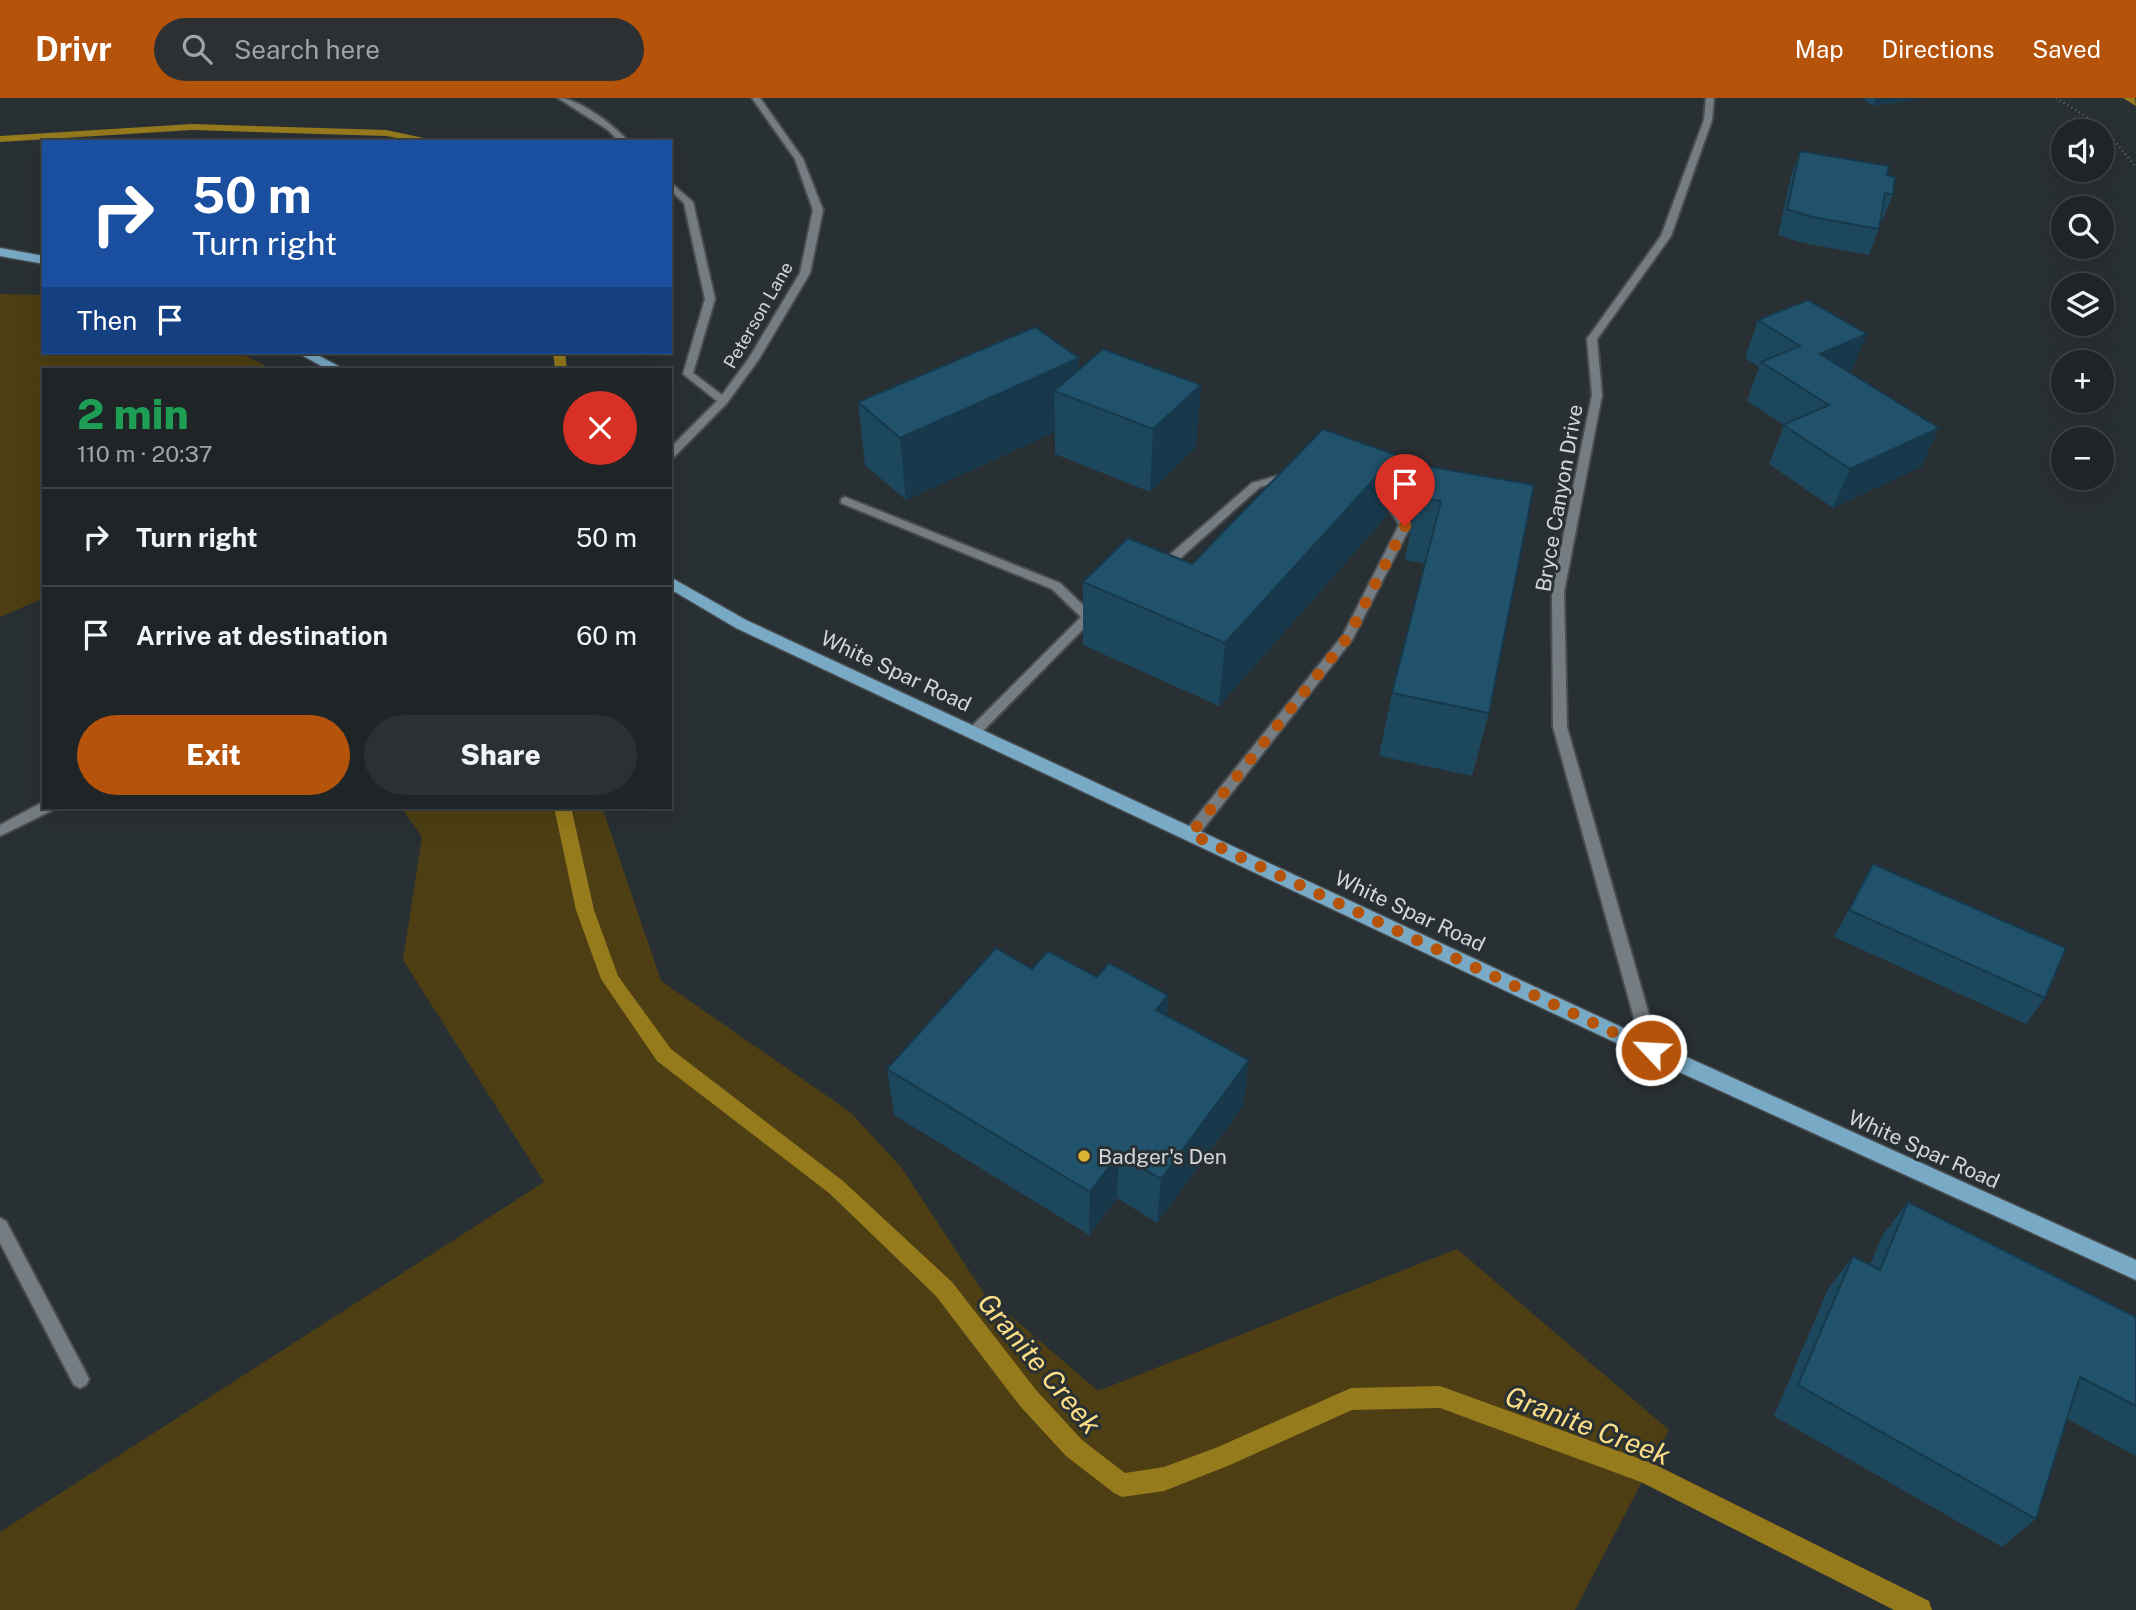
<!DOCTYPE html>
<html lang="en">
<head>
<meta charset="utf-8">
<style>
	body { margin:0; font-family:"Public Sans",sans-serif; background:#2c3033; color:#f1f3f6; height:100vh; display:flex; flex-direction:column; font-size:26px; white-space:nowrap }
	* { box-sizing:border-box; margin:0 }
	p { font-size:23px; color:#a1a4a7 }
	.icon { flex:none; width:38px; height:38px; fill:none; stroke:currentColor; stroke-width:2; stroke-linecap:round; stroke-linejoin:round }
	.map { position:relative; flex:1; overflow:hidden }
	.side { position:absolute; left:42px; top:270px; width:630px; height:441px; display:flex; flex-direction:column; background:#1f2427; border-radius:0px; box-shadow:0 7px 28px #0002,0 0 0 2px #3c4144 }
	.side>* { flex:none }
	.guide { position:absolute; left:42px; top:42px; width:630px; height:214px; border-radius:0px; box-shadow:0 7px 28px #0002,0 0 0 2px #3c4144; background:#1a4fa0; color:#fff; overflow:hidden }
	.fabs { position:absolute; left:2051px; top:21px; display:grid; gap:14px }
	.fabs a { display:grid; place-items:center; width:63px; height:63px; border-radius:50%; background:#1f2427; box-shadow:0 7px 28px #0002,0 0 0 2px #3c4144; font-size:35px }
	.pin { position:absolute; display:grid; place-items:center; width:60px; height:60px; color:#fff; margin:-72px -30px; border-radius:50% 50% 50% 0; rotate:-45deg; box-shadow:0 0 7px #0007 }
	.pin .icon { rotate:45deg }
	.me { position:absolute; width:77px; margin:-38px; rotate:295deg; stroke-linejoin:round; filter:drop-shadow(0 0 5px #0008) }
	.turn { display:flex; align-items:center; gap:24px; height:147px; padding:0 35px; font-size:32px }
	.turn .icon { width:91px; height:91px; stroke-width:2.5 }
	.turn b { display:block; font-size:49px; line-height:60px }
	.then { display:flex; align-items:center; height:66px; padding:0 35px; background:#0003; gap:14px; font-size:26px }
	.round { display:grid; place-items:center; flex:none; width:74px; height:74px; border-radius:37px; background:#2c3033 }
	.head { display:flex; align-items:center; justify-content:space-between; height:119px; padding:0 35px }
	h1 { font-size:42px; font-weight:800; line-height:52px; color:#1e9e55 }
	.primary-button { display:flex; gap:14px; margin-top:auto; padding:14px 35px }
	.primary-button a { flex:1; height:80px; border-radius:42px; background:#b45309; color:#fff; font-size:28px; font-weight:800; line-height:80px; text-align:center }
	.primary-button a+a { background:#2c3033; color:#f1f3f6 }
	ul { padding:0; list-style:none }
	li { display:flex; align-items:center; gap:21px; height:98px; padding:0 35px; border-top:2px solid #3c4144 }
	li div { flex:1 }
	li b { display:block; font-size:26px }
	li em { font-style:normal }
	header { display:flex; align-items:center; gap:42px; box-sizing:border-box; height:98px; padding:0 35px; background:#b45309; color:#fff }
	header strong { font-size:33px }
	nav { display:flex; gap:38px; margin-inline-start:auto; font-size:24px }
	.search { width:490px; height:63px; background:#2c3033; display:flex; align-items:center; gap:18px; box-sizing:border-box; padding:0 24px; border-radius:38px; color:#a1a4a7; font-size:26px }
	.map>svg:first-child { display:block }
	.green { fill:#4d3f13 }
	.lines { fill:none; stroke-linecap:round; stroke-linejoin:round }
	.stream { fill:#967b1d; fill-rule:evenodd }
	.service-casing { stroke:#484d51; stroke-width:4 }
	.minor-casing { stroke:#484d51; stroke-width:4 }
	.primary-casing { stroke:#484d51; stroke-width:3 }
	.path { stroke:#61676b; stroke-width:2.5; stroke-dasharray:1 3.5; stroke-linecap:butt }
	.service { fill:#757d82; fill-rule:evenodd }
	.minor { fill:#757d82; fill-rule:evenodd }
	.primary { fill:#78aac6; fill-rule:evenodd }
	.wall { fill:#1c475c }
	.shaded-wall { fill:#17394b }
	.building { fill:#21526b; stroke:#17394b; stroke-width:2 }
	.route { stroke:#b45309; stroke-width:12; stroke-dasharray:0 21.6 }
	.poi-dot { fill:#d9b334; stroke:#293034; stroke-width:2.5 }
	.labels { text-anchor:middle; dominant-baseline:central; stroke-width:6; stroke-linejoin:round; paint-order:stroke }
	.far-street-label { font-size:18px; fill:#d3d7da; stroke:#293034 }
	.street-label { font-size:21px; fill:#d3d7da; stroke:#293034 }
	.poi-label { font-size:21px; fill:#d3d7da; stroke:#293034; text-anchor:start }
	.near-water-label { font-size:28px; font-style:italic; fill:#fadd84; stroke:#293034 }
</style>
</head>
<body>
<header>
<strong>Drivr</strong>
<div class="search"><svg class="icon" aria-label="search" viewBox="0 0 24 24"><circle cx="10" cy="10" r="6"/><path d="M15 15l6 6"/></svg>Search here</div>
<nav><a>Map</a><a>Directions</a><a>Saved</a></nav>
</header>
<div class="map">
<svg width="2136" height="1512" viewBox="0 0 2136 1512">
	<rect width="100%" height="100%" fill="#293034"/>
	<!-- green -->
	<g class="green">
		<polygon points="0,196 44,197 44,254 238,254 272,271 44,271 44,500 0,519"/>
		<polygon points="401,709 602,709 661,883 850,1014 901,1069 983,1194 1098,1293 1457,1151 1669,1332 1575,1512 0,1512 0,1434 544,1084 403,862 422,739"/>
	</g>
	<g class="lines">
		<!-- stream -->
		<g class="stream">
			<polygon points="2123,0 2135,0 2136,8"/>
			<polygon points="192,26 386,32 443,44 418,44 386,38 192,32 0,44 0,38"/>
			<polygon points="553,254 565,254 567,271 555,271"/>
			<polygon points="554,709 571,709 594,812 618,878 671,951 843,1083 952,1184 1036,1292 1082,1342 1125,1375 1164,1369 1218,1349 1351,1290 1440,1288 1654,1366 1929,1503 1932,1512 1894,1512 1641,1384 1440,1310 1352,1312 1230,1367 1164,1393 1122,1399 1114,1395 1066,1358 1020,1308 936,1198 829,1095 657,963 601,881 576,812"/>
		</g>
		<defs>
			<g id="service">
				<polygon points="1290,374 1294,375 1294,379 1260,389 1166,473 1158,473 1158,467 1252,385"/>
				<polygon points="1377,386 1387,391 1411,427 1352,542 1196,740 1186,740 1184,736 1186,732 1343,537 1399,427 1379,395 1371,389"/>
				<polygon points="845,399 1060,485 1089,513 1096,511 1102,515 1092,522 979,637 969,637 967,634 969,631 1081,519 1052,491 841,405 841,401"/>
				<polygon points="41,705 44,705 44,709 53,709 51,713 0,738 0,727"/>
				<polygon points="0,1120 6,1123 86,1275 89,1281 86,1287 80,1290 74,1287 0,1145"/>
			</g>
			<g id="minor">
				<path d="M558 0C579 0 615 28 629 44H620L608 32Z"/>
				<polygon points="752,0 760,0 803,61 823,112 810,175 759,261 727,305 674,359 670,360 670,350 717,303 683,276 705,201 684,105 670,92 670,84 693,104 715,201 693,275 722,297 749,260 800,175 813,112 795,61"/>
				<polygon points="1706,0 1714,0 1712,22 1671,138 1597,241 1602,297 1564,494 1567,629 1659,952 1656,957 1651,958 1646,957 1643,952 1553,629 1552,494 1592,297 1587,241 1661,138 1704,22"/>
			</g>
			<g id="primary">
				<polygon points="0,150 44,158 44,166 0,158"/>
				<polygon points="296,254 312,254 344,271 327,271"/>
				<polygon points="670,479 746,522 1658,946 2136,1162 2136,1182 1644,958 736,530 670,491"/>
			</g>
		</defs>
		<!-- service casing -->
		<use href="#service" class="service-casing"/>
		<!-- minor casing -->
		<use href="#minor" class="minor-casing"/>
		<!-- primary casing -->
		<use href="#primary" class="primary-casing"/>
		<!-- path -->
		<polyline class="path" points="2056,0 2102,28 2136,69"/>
		<!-- service -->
		<use href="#service" class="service"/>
		<!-- minor -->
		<use href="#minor" class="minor"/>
		<!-- primary -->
		<use href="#primary" class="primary"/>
	</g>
	<!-- wall -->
	<g class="wall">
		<polygon points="1862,0 1927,0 1873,8"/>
		<polygon points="1800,53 1887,77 1893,97 1882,123 1881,122 1879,131 1869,157 1803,145 1778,137 1791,78"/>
		<polygon points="1758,222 1851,275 1939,330 1921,369 1833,410 1769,366 1784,327 1747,303 1759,269 1745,260"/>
		<polygon points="1079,272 1201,287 1196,349 1150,394 1055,356 1055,334 906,402 865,367 858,304"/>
		<polygon points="1396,357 1385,420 1219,608 1083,547 1083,484 1192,466"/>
		<polygon points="1534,387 1489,615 1472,678 1379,658 1392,595 1425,466 1405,462 1417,399"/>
		<polygon points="1873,766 2045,900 2026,926 1834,839"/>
		<polygon points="1032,871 1097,879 1168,897 1167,917 1249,962 1243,1008 1157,1125 1117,1100 1089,1137 894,1017 887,971"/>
		<polygon points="1908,1104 2136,1219 2136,1358 2067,1321 2036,1421 2002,1449 1774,1318 1828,1191 1853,1158 1870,1167 1882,1138"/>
	</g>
	<!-- shaded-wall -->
	<g class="shaded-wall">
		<polygon points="1876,0 1927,0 1873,8"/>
		<polygon points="1867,236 1851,275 1820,256"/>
		<polygon points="1079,260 1079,303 1054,293 1055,334 906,402 900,340"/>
		<polygon points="1201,287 1196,349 1150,394 1153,331"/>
		<polygon points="1939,330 1921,369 1833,410 1850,371"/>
		<polygon points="1396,357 1385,420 1219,608 1225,545"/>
		<polygon points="1168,897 1165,943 1156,912"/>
		<polygon points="1249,962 1243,1008 1157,1125 1161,1081"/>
		<polygon points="1119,1056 1117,1100 1089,1137 1090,1094"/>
	</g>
	<!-- building -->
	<g class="building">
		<polygon points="1800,53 1889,68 1887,77 1895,79 1893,97 1885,95 1879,131 1812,119 1787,111"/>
		<polygon points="1808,202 1867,236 1820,256 1939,330 1850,371 1783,327 1829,307 1761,264 1800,248 1758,222"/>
		<polygon points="1035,229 1079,260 900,340 858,304"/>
		<polygon points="1103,251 1201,287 1153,331 1054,293"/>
		<polygon points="1323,331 1396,357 1225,545 1083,484 1128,440 1192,466"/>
		<polygon points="1426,368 1534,387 1489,615 1392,595 1441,403 1417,399"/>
		<polygon points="1873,766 2066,850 2045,900 1849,812"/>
		<polygon points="996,850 1032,871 1048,853 1097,879 1109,865 1168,897 1156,912 1249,962 1161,1081 1119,1056 1090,1094 887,971"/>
		<polygon points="1908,1104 2136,1219 2136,1308 2080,1279 2036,1421 1798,1287 1853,1158 1880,1172"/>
	</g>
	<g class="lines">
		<!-- route -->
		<polyline class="route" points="1405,428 1348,539 1191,736 1651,952"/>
	</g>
	<!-- markers -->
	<circle class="poi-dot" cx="1084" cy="1058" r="7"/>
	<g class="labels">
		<!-- far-street labels -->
		<g class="far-street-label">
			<text transform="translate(758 217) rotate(-60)">Peterson Lane</text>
		</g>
		<!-- street labels -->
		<g class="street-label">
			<text transform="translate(1559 400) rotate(-80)">Bryce Canyon Drive</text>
			<text transform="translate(896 573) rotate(25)">White Spar Road</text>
			<text transform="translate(1410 813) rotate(25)">White Spar Road</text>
			<text transform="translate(1924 1051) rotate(24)">White Spar Road</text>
		</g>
		<!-- poi labels -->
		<g class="poi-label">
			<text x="1098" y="1058">Badger's Den</text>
		</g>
		<!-- near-water labels -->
		<g class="near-water-label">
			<text transform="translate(1040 1265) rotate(50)">Granite Creek</text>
			<text transform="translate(1588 1327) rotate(21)">Granite Creek</text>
		</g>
	</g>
</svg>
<div class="fabs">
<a><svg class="icon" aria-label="sound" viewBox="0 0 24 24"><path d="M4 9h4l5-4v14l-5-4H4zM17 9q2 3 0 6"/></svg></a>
<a><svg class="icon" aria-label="search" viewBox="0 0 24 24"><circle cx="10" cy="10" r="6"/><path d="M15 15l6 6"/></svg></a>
<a><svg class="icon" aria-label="layers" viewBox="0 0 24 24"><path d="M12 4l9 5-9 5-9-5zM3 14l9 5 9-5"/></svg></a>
<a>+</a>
<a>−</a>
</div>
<div class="pin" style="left:1405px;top:428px;background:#d93025"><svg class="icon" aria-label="arrive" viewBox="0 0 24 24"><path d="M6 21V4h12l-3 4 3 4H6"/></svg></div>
<svg class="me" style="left:1651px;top:952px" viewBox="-20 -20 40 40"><circle r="17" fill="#b45309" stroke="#fff" stroke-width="3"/><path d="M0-11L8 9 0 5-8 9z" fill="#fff"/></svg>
<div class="guide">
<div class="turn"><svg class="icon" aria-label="right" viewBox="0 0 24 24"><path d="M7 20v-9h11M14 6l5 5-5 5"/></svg><div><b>50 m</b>Turn right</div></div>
<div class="then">Then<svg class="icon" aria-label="arrive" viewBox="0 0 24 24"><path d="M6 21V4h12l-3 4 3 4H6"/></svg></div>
</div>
<section class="side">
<div class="head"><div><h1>2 min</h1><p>110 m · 20:37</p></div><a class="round" style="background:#d93025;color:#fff"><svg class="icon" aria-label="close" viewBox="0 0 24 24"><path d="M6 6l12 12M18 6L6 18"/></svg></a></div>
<ul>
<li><svg class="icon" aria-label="right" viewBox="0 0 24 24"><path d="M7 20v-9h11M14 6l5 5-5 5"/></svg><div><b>Turn right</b></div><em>50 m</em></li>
<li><svg class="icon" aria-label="arrive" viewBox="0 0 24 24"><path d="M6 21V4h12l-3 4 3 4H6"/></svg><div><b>Arrive at destination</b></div><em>60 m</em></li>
</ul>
<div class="primary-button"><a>Exit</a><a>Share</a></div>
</section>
</div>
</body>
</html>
